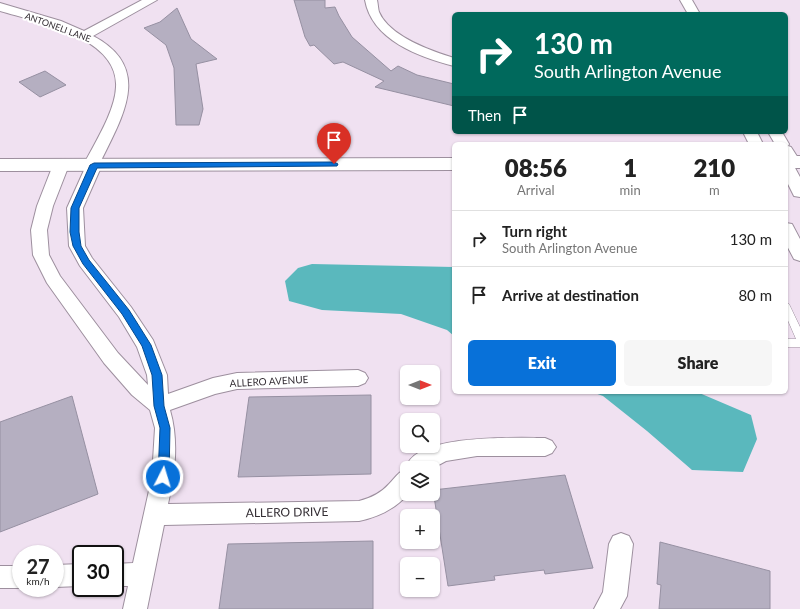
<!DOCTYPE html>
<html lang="en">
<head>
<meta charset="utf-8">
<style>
	body { margin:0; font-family:Lato,sans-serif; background:#f6f6f6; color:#222; height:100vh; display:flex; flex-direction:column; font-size:15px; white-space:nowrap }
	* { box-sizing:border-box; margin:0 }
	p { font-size:13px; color:#767676 }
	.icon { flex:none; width:22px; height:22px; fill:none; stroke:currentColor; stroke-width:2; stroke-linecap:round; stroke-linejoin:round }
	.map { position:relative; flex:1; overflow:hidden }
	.drawer { position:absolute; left:452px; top:142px; width:336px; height:252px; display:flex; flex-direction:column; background:#fff; border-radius:6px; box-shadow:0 1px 3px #0004 }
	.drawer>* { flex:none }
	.guide { position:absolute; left:452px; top:12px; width:336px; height:122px; border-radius:6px; box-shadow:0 1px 3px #0004; background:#00695c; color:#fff; overflow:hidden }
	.needle { width:26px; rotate:90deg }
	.buttons { position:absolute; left:400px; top:365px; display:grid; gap:8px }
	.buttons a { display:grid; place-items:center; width:40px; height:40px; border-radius:6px; background:#fff; box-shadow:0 1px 3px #0004; font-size:20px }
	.speed { position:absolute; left:12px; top:545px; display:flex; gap:8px; font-size:20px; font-weight:700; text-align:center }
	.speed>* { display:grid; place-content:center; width:52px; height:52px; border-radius:50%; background:#fff; box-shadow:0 1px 3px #0004; line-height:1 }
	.speed small { font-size:10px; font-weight:400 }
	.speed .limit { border:2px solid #111; border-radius:6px; background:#fff; color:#111 }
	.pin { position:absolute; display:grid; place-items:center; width:34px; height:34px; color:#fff; margin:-41px -17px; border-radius:50% 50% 50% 0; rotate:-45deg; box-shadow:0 0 4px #0007 }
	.pin .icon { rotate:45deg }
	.me { position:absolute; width:44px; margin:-22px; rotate:5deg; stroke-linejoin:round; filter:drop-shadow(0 0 3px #0008) }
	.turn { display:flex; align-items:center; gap:14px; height:84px; padding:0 16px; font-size:18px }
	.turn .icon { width:52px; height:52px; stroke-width:2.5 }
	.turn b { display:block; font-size:28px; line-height:34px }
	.then { display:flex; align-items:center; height:38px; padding:0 16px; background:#0003; gap:8px; font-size:15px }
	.eta { display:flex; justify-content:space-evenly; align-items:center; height:68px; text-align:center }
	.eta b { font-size:24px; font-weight:800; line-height:28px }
	.primary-button { display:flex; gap:8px; margin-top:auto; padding:8px 16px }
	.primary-button a { flex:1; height:46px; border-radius:6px; background:#0871d9; color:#fff; font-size:16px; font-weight:800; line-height:46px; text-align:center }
	.primary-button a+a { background:#f6f6f6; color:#222 }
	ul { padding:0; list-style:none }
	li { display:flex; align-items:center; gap:12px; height:56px; padding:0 16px; border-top:1px solid #e0e0e0 }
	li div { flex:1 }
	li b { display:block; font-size:15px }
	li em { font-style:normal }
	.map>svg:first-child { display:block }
	.water { fill:#5ab8bd }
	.building { fill:#b5afc1; stroke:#9690a2 }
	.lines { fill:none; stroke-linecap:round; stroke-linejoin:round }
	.lane-casing { stroke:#9d8f9e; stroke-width:1 }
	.street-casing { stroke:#9d8f9e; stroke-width:2 }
	.secondary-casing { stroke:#9d8f9e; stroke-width:2 }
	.lane { fill:#fff; fill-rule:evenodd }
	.street { fill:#fff; fill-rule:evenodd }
	.secondary { fill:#fff; fill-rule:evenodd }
	.route { fill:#0871d9; stroke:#05498d }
	.labels { text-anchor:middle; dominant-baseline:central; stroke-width:4; stroke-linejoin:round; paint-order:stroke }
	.far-street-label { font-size:9px; fill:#332d33; stroke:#fff }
	.street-label { font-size:10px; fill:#332d33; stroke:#fff }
	.near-street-label { font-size:12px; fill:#332d33; stroke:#fff }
</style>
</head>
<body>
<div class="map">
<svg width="800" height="609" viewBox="0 0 800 609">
	<rect width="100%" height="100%" fill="#f0e1f1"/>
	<!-- water -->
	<g class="water">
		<polygon points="312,264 454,267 454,336 447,330 401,314 322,310 289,301 285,281 298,268"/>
		<polygon points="592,392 697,392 751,415 757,439 743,472 692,470 647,431 603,396"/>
	</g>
	<!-- building -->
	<g class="building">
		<polygon points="294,0 325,0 325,8 335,7 339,16 352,37 391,71 398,66 417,75 454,84 454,106 375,87 384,81 343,62 334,64 314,45 310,46 305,37"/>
		<polygon points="177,8 191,39 217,59 196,64 203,109 199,125 176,125 174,68 166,45 144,28 160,22"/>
		<polygon points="45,71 66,85 40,97 19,82"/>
		<polygon points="371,395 371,474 238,477 249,397"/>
		<polygon points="72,396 98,494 0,532 0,422"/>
		<polygon points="565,475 593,568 545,574 544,570 494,576 495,580 448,586 433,490"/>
		<polygon points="373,541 373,609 219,609 228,544"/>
		<polygon points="660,542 770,571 770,609 659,609 661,585 657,584"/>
	</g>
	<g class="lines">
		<defs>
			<polygon id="lane" points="786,303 789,304 800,327 800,347 786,347 786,339 796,339 786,316"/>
			<g id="street">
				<path d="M142 0H157L93 36C154 68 122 117 100 163L102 165 83 208 85 246 92 258 131 307 153 340 167 375 168 394 213 378 237 373 358 370 365 373 368 378 365 383 358 386 237 389 215 394 170 410C179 441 175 473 168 504L359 501C371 498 381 493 389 484 395 478 398 472 406 469 412 433 518 438 545 438L552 441 556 447 552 453 545 456H477L446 461 433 468H407L408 494C395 509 378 517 359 521L164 525 147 609H123L128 586H115V564L133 563 152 477 155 428 150 410 132 395 104 363 47 283 33 255 31 230 37 206 53 165 56 162H66L69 165 53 206 47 230 49 255 60 276 118 353 148 385 147 375 137 347 119 317 80 266 69 246 67 208 85 168 83 166C94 144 115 112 116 87 119 37 37 22 0 11V3L61 21 84 31Z"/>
				<path d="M365 0H377C378 4 378 9 379 12 389 36 431 51 454 58V66C419 57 372 40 365 0Z"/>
				<polygon points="680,0 692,0 700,14 688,14"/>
				<polygon points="743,132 757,132 763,144 749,144"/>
				<polygon points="768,132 782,132 789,144 788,146 791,147 800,161 798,165 794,166 800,177 800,197 794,196 786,180 786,144 775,144"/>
				<polygon points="786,223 792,224 800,239 800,261 794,259 786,244"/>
				<polygon points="621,533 629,536 633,544 627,596 620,609 594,609 603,592 609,544 613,536"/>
				<polygon points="81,564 81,586 55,587 55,565"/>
				<polygon points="0,566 21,566 22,588 0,588"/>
			</g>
			<g id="secondary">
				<rect x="786" y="156" width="14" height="12"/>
				<polygon points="454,158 454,170 0,171 0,159"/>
			</g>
		</defs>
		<!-- lane casing -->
		<use href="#lane" class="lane-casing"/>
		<!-- street casing -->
		<use href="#street" class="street-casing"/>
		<!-- secondary casing -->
		<use href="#secondary" class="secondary-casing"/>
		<!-- lane -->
		<use href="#lane" class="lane"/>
		<!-- street -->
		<use href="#street" class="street"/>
		<!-- secondary -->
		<use href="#secondary" class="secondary"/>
	</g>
	<!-- route -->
	<polygon class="route" points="334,162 338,164 337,166 97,168 79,208 79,232 81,246 89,260 129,310 151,345 162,375 164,406 170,428 169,477 167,480 163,482 160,480 158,477 160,428 154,406 152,375 142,346 122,314 83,264 73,246 70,232 71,208 90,165 94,163"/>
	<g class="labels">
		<!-- far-street labels -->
		<g class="far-street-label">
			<text transform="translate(58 27) rotate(20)">ANTONELI LANE</text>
		</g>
		<!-- street labels -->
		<g class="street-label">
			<text transform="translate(269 381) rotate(-3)">ALLERO AVENUE</text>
		</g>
		<!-- near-street labels -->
		<g class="near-street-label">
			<text transform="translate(287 512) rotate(-1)">ALLERO DRIVE</text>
		</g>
	</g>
</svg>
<div class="buttons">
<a><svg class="needle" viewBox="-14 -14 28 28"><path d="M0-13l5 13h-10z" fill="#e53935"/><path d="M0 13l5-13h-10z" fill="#767676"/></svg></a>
<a><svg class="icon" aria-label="search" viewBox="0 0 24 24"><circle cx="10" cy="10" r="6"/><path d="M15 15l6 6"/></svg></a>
<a><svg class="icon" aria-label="layers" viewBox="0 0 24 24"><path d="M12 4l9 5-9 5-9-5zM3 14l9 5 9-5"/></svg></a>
<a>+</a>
<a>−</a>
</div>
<div class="speed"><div>27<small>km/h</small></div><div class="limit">30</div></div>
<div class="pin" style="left:334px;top:164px;background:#d93025"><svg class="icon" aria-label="arrive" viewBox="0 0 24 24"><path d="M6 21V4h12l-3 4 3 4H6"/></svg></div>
<svg class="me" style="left:163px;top:477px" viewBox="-20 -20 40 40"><circle r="17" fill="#0871d9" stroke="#fff" stroke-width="3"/><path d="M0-11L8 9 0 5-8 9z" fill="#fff"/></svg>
<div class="guide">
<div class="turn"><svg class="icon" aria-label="right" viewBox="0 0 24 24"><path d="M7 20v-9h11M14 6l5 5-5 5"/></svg><div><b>130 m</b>South Arlington Avenue</div></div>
<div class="then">Then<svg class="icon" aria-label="arrive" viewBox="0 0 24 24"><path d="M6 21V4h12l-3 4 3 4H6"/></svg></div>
</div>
<section class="drawer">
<div class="eta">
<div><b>08:56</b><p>Arrival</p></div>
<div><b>1</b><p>min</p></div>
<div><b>210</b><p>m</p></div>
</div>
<ul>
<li><svg class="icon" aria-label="right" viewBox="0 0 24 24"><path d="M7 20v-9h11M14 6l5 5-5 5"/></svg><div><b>Turn right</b><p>South Arlington Avenue</p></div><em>130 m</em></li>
<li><svg class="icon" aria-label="arrive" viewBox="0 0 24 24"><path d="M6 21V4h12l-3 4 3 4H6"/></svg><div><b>Arrive at destination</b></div><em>80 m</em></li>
</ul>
<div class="primary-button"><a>Exit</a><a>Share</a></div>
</section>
</div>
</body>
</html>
